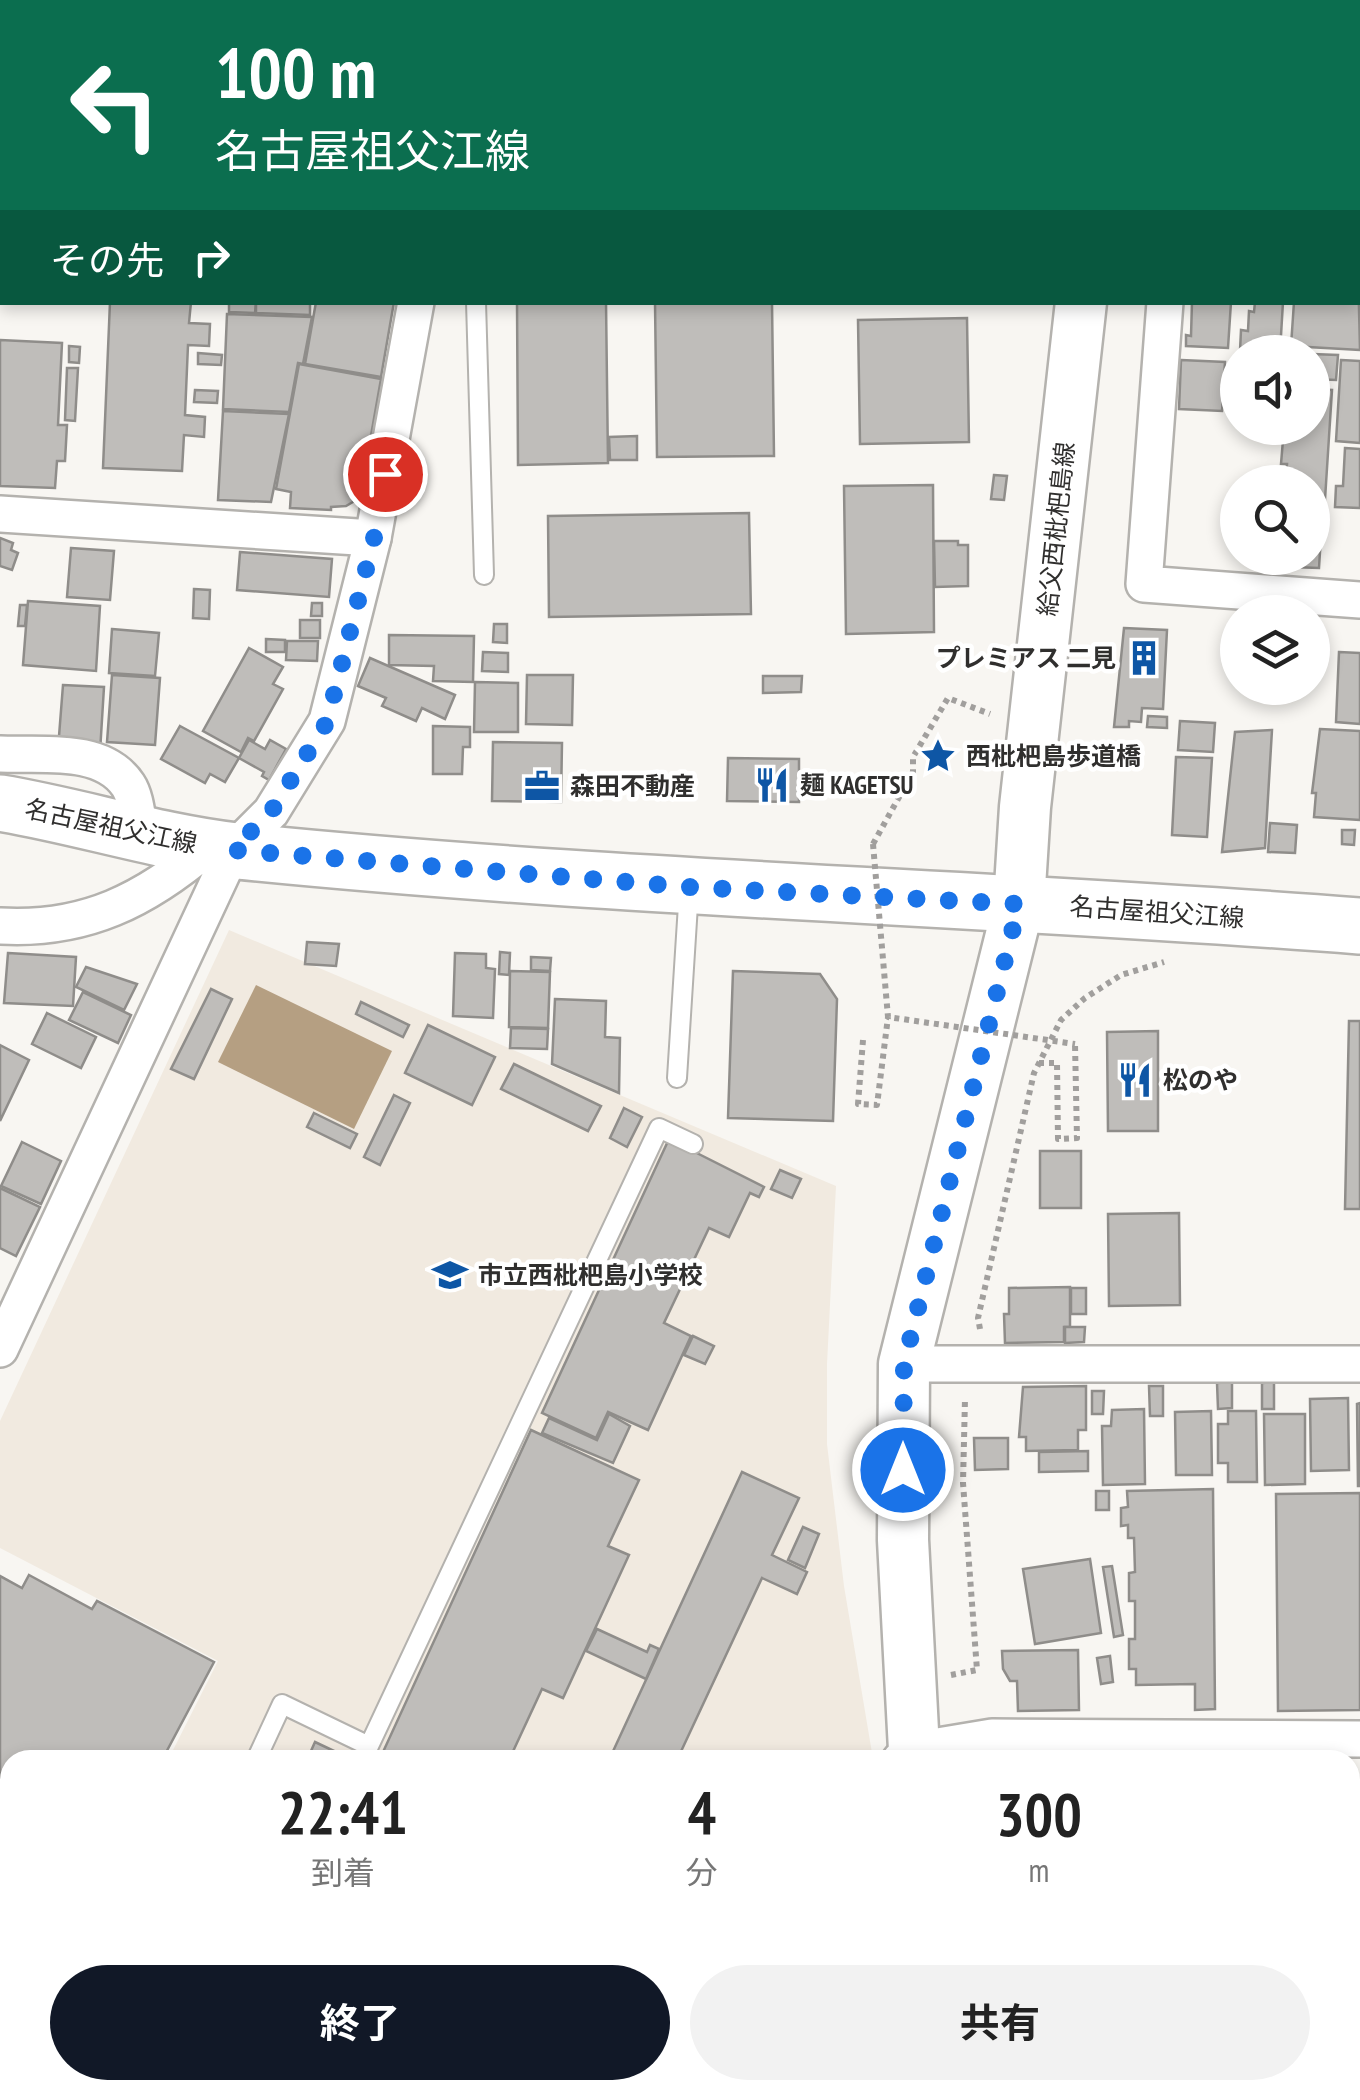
<!DOCTYPE html>
<html lang="ja">
<head>
<meta charset="utf-8">
<style>
	body { margin:0; font-family:"PT Sans Narrow","Noto Sans JP",sans-serif; background:#f2f2f2; color:#222; height:100vh; display:flex; flex-direction:column; font-size:38px; white-space:nowrap }
	* { box-sizing:border-box; margin:0 }
	p { font-size:32px; color:#767676 }
	.icon { flex:none; width:55px; height:55px; fill:none; stroke:currentColor; stroke-width:2; stroke-linecap:round; stroke-linejoin:round }
	.map { position:relative; flex:1; overflow:hidden }
	.sheet { position:absolute; left:0px; top:1750px; width:1360px; height:350px; display:flex; flex-direction:column; background:#fff; border-radius:30px 30px 0 0; box-shadow:0 5px 15px #0003 }
	.sheet>* { flex:none }
	.top-card { position:absolute; left:0px; top:0px; width:1360px; height:305px; box-shadow:0 5px 15px #0003; background:#0b6e4f; color:#fff; overflow:hidden }
	.tools { position:absolute; left:1220px; top:335px; display:grid; gap:20px }
	.tools a { display:grid; place-items:center; width:110px; height:110px; border-radius:50%; background:#fff; box-shadow:0 5px 15px #0003; font-size:50px }
	.pin { position:absolute; display:grid; place-items:center; width:85px; height:85px; color:#fff; margin:-42px; border:5px solid #fff; border-radius:50%; box-shadow:0 2px 10px #0007 }
	.me { position:absolute; width:110px; margin:-55px; rotate:0deg; stroke-linejoin:round; filter:drop-shadow(0 0 8px #0008) }
	.turn { display:flex; align-items:center; gap:35px; height:210px; padding:0 50px; font-size:45px }
	.turn .icon { width:130px; height:130px; stroke-width:2.5 }
	.turn b { display:block; font-size:70px; line-height:85px }
	.then { display:flex; align-items:center; height:95px; padding:0 50px; background:#0003; gap:20px; font-size:38px }
	.eta { display:flex; justify-content:space-evenly; align-items:center; height:170px; text-align:center }
	.eta b { font-size:60px; font-weight:700; line-height:70px }
	.cta { display:flex; gap:20px; margin-top:auto; padding:20px 50px }
	.cta a { flex:1; height:115px; border-radius:60px; background:#111827; color:#fff; font-size:40px; font-weight:700; line-height:115px; text-align:center }
	.cta a+a { background:#f2f2f2; color:#222 }
	.map>svg:first-child { display:block }
	.built { fill:#f1eae0 }
	.green { fill:#f1ddc1 }
	.water { fill:#b59f82 }
	.building { fill:#bfbdba; stroke:#8f8d8a; stroke-width:2.5 }
	.lines { fill:none; stroke-linecap:round; stroke-linejoin:round }
	.lane-casing { stroke:#b4b2ae; stroke-width:22 }
	.street-casing { stroke:#b4b2ae; stroke-width:40 }
	.secondary-casing { stroke:#b4b2ae; stroke-width:55 }
	.primary-casing { stroke:#b4b2ae; stroke-width:60 }
	.path { stroke:#a19f9d; stroke-width:6; stroke-dasharray:5 5; stroke-linecap:butt }
	.lane { stroke:#fff; stroke-width:18 }
	.street { stroke:#fff; stroke-width:35 }
	.secondary { stroke:#fff; stroke-width:50 }
	.primary { stroke:#fff; stroke-width:55 }
	.rail { stroke:#72706e; stroke-width:8; stroke-dasharray:15 8; stroke-linecap:butt }
	.path-bridge { stroke:#a19f9d; stroke-width:6; stroke-dasharray:5 5; stroke-linecap:butt }
	.route { stroke:#1a73e8; stroke-width:18; stroke-dasharray:0 32.4 }
	.labels { text-anchor:middle; dominant-baseline:central; stroke-width:9; stroke-linejoin:round; paint-order:stroke }
	.street-label { font-size:25px; fill:#302f2e; stroke:#fff }
	.poi-label { font-size:25px; font-weight:bold; fill:#302f2e; stroke:#fff; text-anchor:start }
</style>
</head>
<body>
<div class="map">
<svg width="1360" height="2100" viewBox="0 0 1360 2100">
	<rect width="100%" height="100%" fill="#f8f6f2"/>
	<!-- built -->
	<g class="built">
		<polygon points="469,0 1052,0 469,2"/>
		<polygon points="1162,0 1360,0 1360,234 1358,2 1162,2"/>
		<polygon points="229,930 836,1186 827,1364 827,1444 844,1586 872,1753 862,1760 168,1760 218,1661 0,1548 0,1421"/>
		<polygon points="284,2090 404,2090 390,2100 295,2100"/>
		<polygon points="748,2090 993,2090 998,2100 734,2100"/>
	</g>
	<!-- green -->
	<g class="green">
		<polygon points="0,0 425,0 2,2 2,70"/>
		<polygon points="516,0 757,0 727,2"/>
	</g>
	<!-- water -->
	<polygon class="water" points="256,985 392,1051 354,1129 218,1062"/>
	<!-- building -->
	<g class="building">
		<polygon points="1213,0 1270,0 1271,2 1213,2"/>
		<polygon points="1358,268 1360,350 1291,346 1294,302 1358,302"/>
		<polygon points="110,302 191,302 189,323 210,324 209,346 188,345 185,415 205,417 204,437 184,435 182,471 103,468"/>
		<polygon points="229,302 256,302 255,313 229,312"/>
		<polygon points="256,302 310,302 310,315 256,313"/>
		<polygon points="316,302 394,302 381,377 305,364"/>
		<polygon points="517,302 606,302 608,463 518,465"/>
		<polygon points="655,302 772,302 774,456 657,457"/>
		<polygon points="1192,302 1231,302 1228,348 1186,346 1186,335 1191,336"/>
		<polygon points="1255,302 1283,302 1280,352 1240,351 1241,330 1248,331 1249,311 1254,312"/>
		<polygon points="227,314 312,317 303,364 298,363 289,412 223,409"/>
		<polygon points="967,318 969,442 860,444 858,320"/>
		<polygon points="0,340 62,343 58,425 67,425 65,461 57,461 55,488 0,486"/>
		<polygon points="69,346 80,347 79,363 69,362"/>
		<polygon points="198,353 222,355 221,365 198,364"/>
		<polygon points="1312,354 1338,355 1336,380 1312,379"/>
		<polygon points="1238,357 1238,413 1234,413"/>
		<polygon points="1181,360 1225,362 1222,411 1179,409"/>
		<polygon points="1341,360 1360,361 1360,443 1336,441"/>
		<polygon points="299,364 381,379 361,492 358,499 346,506 331,507 331,510 290,508 291,492 276,489"/>
		<polygon points="67,368 78,368 75,421 65,420"/>
		<polygon points="1312,389 1332,390 1324,515 1312,514 1312,482 1286,482 1287,464 1281,464 1284,428 1312,428"/>
		<polygon points="195,390 218,391 217,403 194,402"/>
		<polygon points="223,411 289,414 271,502 218,500"/>
		<polygon points="637,436 637,460 610,460 609,437"/>
		<polygon points="1345,448 1360,449 1360,508 1335,507 1336,486 1343,486"/>
		<polygon points="994,475 1007,476 1004,500 991,499"/>
		<polygon points="933,485 934,632 846,634 844,486"/>
		<polygon points="749,513 751,614 549,617 548,516"/>
		<polygon points="1312,536 1321,536 1319,568 1291,567 1292,558 1312,558"/>
		<polygon points="0,538 13,543 11,550 18,553 12,570 0,566"/>
		<polygon points="934,541 958,541 958,545 968,545 968,586 935,587"/>
		<polygon points="71,548 114,551 110,600 67,597"/>
		<polygon points="240,552 332,559 329,597 237,590"/>
		<polygon points="194,589 210,590 209,619 193,618"/>
		<polygon points="28,601 100,606 96,671 23,665"/>
		<polygon points="312,603 322,603 322,616 311,616"/>
		<polygon points="20,605 27,605 25,626 18,626"/>
		<rect x="300" y="620" width="20" height="18"/>
		<polygon points="494,624 507,624 507,643 493,642"/>
		<polygon points="1124,628 1167,630 1163,709 1142,708 1141,722 1129,721 1129,727 1114,727"/>
		<polygon points="112,629 159,633 155,676 109,673"/>
		<polygon points="389,635 474,636 473,682 433,681 434,666 389,665"/>
		<polygon points="266,639 285,640 285,652 266,652"/>
		<polygon points="287,641 318,641 317,661 286,660"/>
		<polygon points="249,648 283,667 273,684 283,689 254,741 248,738 241,752 203,731"/>
		<polygon points="483,652 508,653 508,672 482,671"/>
		<polygon points="1339,652 1360,653 1360,724 1336,722"/>
		<polygon points="370,658 455,695 445,719 422,708 416,721 382,706 386,698 358,686"/>
		<polygon points="112,675 160,678 155,745 107,742"/>
		<polygon points="527,675 573,675 572,725 526,724"/>
		<polygon points="763,676 802,676 801,692 763,693"/>
		<polygon points="475,682 518,683 518,732 474,732"/>
		<polygon points="63,685 104,687 100,752 58,749"/>
		<polygon points="1148,716 1167,717 1167,728 1147,727"/>
		<polygon points="1180,721 1215,723 1213,752 1178,750"/>
		<polygon points="180,726 239,758 225,782 210,774 205,783 161,759"/>
		<polygon points="433,726 470,727 470,747 463,747 462,774 433,774"/>
		<polygon points="1320,729 1360,731 1360,820 1314,817 1316,793 1312,793"/>
		<polygon points="1272,730 1265,848 1222,852 1235,732"/>
		<polygon points="249,740 265,749 270,740 286,749 269,780 262,776 264,772 239,758"/>
		<polygon points="493,742 562,743 561,802 492,801"/>
		<polygon points="1176,757 1212,758 1207,837 1172,835"/>
		<polygon points="728,758 799,759 799,802 727,801"/>
		<polygon points="1270,823 1297,825 1295,853 1268,852"/>
		<polygon points="1342,830 1355,830 1354,845 1342,844"/>
		<polygon points="307,942 339,944 336,966 305,964"/>
		<polygon points="500,952 510,953 509,975 499,974"/>
		<polygon points="8,953 76,957 73,1006 4,1003"/>
		<polygon points="455,953 486,954 486,968 495,969 493,1018 453,1016"/>
		<polygon points="531,957 551,958 550,971 531,970"/>
		<polygon points="86,967 137,984 124,1010 76,987"/>
		<polygon points="510,971 550,972 548,1028 509,1027"/>
		<polygon points="733,971 820,974 837,999 833,1121 728,1118"/>
		<polygon points="211,989 232,999 194,1079 171,1069"/>
		<polygon points="83,992 131,1015 118,1043 69,1020"/>
		<polygon points="555,999 606,1001 605,1037 620,1038 619,1093 552,1064"/>
		<polygon points="361,1002 409,1025 403,1037 356,1014"/>
		<polygon points="47,1013 96,1037 81,1068 32,1044"/>
		<polygon points="1349,1021 1360,1021 1360,1209 1345,1209"/>
		<polygon points="428,1025 495,1057 472,1105 405,1073"/>
		<polygon points="511,1028 548,1029 547,1049 510,1048"/>
		<polygon points="1158,1031 1158,1131 1108,1131 1107,1032"/>
		<polygon points="0,1045 29,1060 0,1121"/>
		<polygon points="514,1064 601,1106 588,1131 501,1089"/>
		<polygon points="394,1095 410,1103 380,1165 364,1157"/>
		<polygon points="624,1108 642,1117 627,1147 610,1138"/>
		<polygon points="314,1113 357,1134 350,1148 307,1127"/>
		<polygon points="669,1139 764,1187 759,1197 750,1193 729,1237 709,1228 664,1323 691,1336 648,1430 608,1412 596,1438 542,1413"/>
		<polygon points="22,1142 61,1161 41,1204 1,1186"/>
		<rect x="1040" y="1151" width="41" height="57"/>
		<polygon points="780,1170 801,1179 792,1198 771,1189"/>
		<polygon points="0,1188 40,1207 16,1256 0,1248"/>
		<polygon points="1179,1213 1180,1305 1109,1306 1108,1214"/>
		<polygon points="1070,1287 1070,1327 1064,1327 1064,1342 1005,1343 1004,1314 1009,1314 1009,1288"/>
		<rect x="1071" y="1288" width="15" height="26"/>
		<polygon points="1065,1327 1085,1327 1084,1342 1065,1343"/>
		<polygon points="693,1336 714,1346 705,1364 684,1355"/>
		<polygon points="1232,1382 1232,1408 1218,1409 1217,1383"/>
		<polygon points="1274,1382 1274,1409 1262,1409 1262,1383"/>
		<polygon points="1086,1386 1086,1430 1078,1430 1078,1450 1026,1451 1026,1437 1019,1437 1023,1387"/>
		<polygon points="1149,1386 1163,1386 1163,1416 1150,1416"/>
		<polygon points="1092,1391 1104,1391 1103,1414 1092,1414"/>
		<polygon points="1348,1398 1349,1470 1311,1471 1310,1399"/>
		<polygon points="1360,1403 1360,1486 1358,1486 1357,1404"/>
		<polygon points="1144,1409 1145,1484 1103,1485 1102,1426 1111,1426 1112,1410"/>
		<polygon points="1211,1411 1212,1475 1176,1475 1175,1412"/>
		<polygon points="1228,1411 1256,1411 1257,1482 1228,1482 1228,1463 1218,1463 1218,1424 1228,1424"/>
		<polygon points="609,1414 630,1426 613,1463 542,1433 549,1418 597,1440"/>
		<polygon points="1264,1414 1305,1414 1305,1484 1265,1485"/>
		<polygon points="531,1430 639,1480 608,1546 629,1555 563,1698 542,1689 509,1760 401,1760 383,1752"/>
		<polygon points="974,1438 1008,1438 1008,1469 975,1470"/>
		<polygon points="1088,1451 1088,1471 1039,1472 1039,1452"/>
		<polygon points="742,1472 799,1498 772,1555 807,1572 797,1594 762,1578 677,1760 609,1760"/>
		<polygon points="1213,1489 1215,1709 1195,1710 1195,1684 1136,1685 1136,1669 1129,1669 1129,1639 1135,1639 1135,1601 1129,1601 1129,1573 1135,1572 1134,1538 1128,1538 1128,1525 1121,1526 1121,1508 1128,1507 1127,1491"/>
		<rect x="1096" y="1491" width="13" height="19"/>
		<polygon points="1360,1493 1360,1710 1278,1711 1276,1494"/>
		<polygon points="803,1527 819,1534 805,1568 788,1560"/>
		<polygon points="1090,1559 1101,1633 1035,1644 1023,1569"/>
		<polygon points="1112,1566 1123,1635 1114,1637 1103,1567"/>
		<polygon points="29,1575 92,1609 97,1601 214,1662 162,1760 10,1760 10,1792 0,1787 0,1576 22,1588"/>
		<polygon points="597,1629 647,1652 650,1645 659,1649 646,1679 586,1651"/>
		<polygon points="1078,1650 1079,1710 1018,1711 1017,1681 1010,1681 1003,1669 1002,1651"/>
		<polygon points="1110,1656 1113,1682 1101,1684 1097,1658"/>
		<polygon points="315,1742 353,1760 307,1760"/>
		<polygon points="1356,1999 1360,2000 1360,2073 1357,2073"/>
		<rect x="1352" y="2075" width="8" height="23"/>
		<polygon points="316,2090 376,2090 360,2100 328,2100 314,2094"/>
		<polygon points="487,2090 506,2090 513,2100 473,2100"/>
		<polygon points="537,2090 544,2100 524,2100"/>
		<polygon points="540,2090 573,2090 580,2100 547,2100"/>
		<polygon points="618,2090 625,2100 597,2100 602,2096 605,2100"/>
		<polygon points="621,2090 665,2090 673,2100 628,2100"/>
		<polygon points="672,2090 744,2090 730,2100 679,2100"/>
		<polygon points="905,2090 991,2090 996,2100 911,2100"/>
	</g>
	<g class="lines">
		<defs>
			<g id="lane">
				<polyline points="363,2 381,0"/>
				<polyline points="476,302 484,575"/>
				<polyline points="677,1078 689,889"/>
				<polyline points="256,1760 282,1704 369,1746 659,1128 693,1144"/>
			</g>
			<g id="street">
				<polyline points="445,2 446,0"/>
				<polyline points="0,226 2,226"/>
				<polyline points="1358,253 1360,254"/>
				<polyline points="1165,302 1144,584 1360,600"/>
				<polyline points="0,514 373,538"/>
				<path d="M0 754C41 756 102 746 128 785 136 797 137 817 140 831"/>
				<path d="M0 926C85 931 146 900 209 846"/>
				<polyline points="0,1349 233,850 271,812 327,721 373,538 416,302"/>
				<polyline points="904,1364 1360,1364"/>
				<polyline points="900,1760 914,1750 992,1737 1360,1739"/>
				<polyline points="0,1863 10,1873"/>
				<polyline points="246,2090 257,2100"/>
				<polyline points="418,2100 432,2090"/>
			</g>
			<g id="secondary">
				<polyline points="1112,2 1112,0"/>
				<polyline points="918,1760 914,1750 903,1540 904,1364 1019,903 1025,807 1081,302"/>
				<polyline points="1045,2090 1050,2100"/>
			</g>
			<path id="primary" d="M0 803C79 816 157 842 237 851 610 889 986 897 1360 926"/>
		</defs>
		<!-- lane casing -->
		<use href="#lane" class="lane-casing"/>
		<!-- street casing -->
		<use href="#street" class="street-casing"/>
		<!-- secondary casing -->
		<use href="#secondary" class="secondary-casing"/>
		<!-- primary casing -->
		<use href="#primary" class="primary-casing"/>
		<!-- path -->
		<g class="path">
			<polyline points="873,844 913,772 913,757 948,698 990,714"/>
			<polyline points="863,1040 858,1104 877,1105 888,1017"/>
			<polyline points="1039,1063 1057,1063 1058,1139 1077,1138 1075,1044"/>
			<polyline points="980,1329 978,1318 1034,1073 1061,1020 1085,998 1121,975 1164,962"/>
			<polyline points="951,1675 977,1670 963,1483 965,1399"/>
		</g>
		<!-- lane -->
		<use href="#lane" class="lane"/>
		<!-- street -->
		<use href="#street" class="street"/>
		<!-- secondary -->
		<use href="#secondary" class="secondary"/>
		<!-- primary -->
		<use href="#primary" class="primary"/>
		<!-- rail -->
		<g class="rail">
			<polyline points="1358,34 1360,34"/>
			<polyline points="1358,64 1360,64"/>
			<polyline points="0,86 2,86"/>
			<polyline points="1358,104 1360,104"/>
			<polyline points="0,113 2,114"/>
			<polyline points="1358,136 1360,136"/>
			<polyline points="0,143 2,143"/>
			<polyline points="0,168 2,168"/>
		</g>
		<!-- path-bridge -->
		<polyline class="path-bridge" points="873,844 888,1017 1075,1044"/>
	</g>
	<g class="lines">
		<!-- route -->
		<polyline class="route" points="385,474 374,538 327,722 271,812 232,850 689,887 1019,904 904,1364 903,1470"/>
	</g>
	<!-- icons -->
	<defs>
		<symbol id="building-bare" viewBox="-9 -9 18 18"><path d="M-4-6H4V6H1V3H-1V6H-4ZM-2.5-4.3h1.7v1.8h-1.7ZM.8-4.3h1.7v1.8H.8ZM-2.5-1h1.7V.8h-1.7ZM.8-1h1.7V.8H.8Z" fill="#0e56a5" stroke="#fff" stroke-width="2.5" paint-order="stroke"/></symbol>
		<symbol id="sight-bare" viewBox="-9 -9 18 18"><path d="M0-6L1.8-2.2L6-1.7L2.9 1.2L3.7 5.4L0 3.3L-3.7 5.4L-2.9 1.2L-6-1.7L-1.8-2.2Z" fill="#0e56a5" stroke="#fff" stroke-width="2.5" paint-order="stroke"/></symbol>
		<symbol id="restaurant-bare" viewBox="-9 -9 18 18"><path d="M-5-6h1v4h1v-4h1v4h1v-4h1v5L-1.5 .5V6h-2V.5L-5-1ZM5-6V6H3V1.5H1.5Q1.5-4 5-6Z" fill="#0e56a5" stroke="#fff" stroke-width="2.5" paint-order="stroke"/></symbol>
		<symbol id="office-bare" viewBox="-9 -9 18 18"><path d="M-6-3h4V-5.5h4V-3h4V5H-6ZM-1-4.5V-3h2v-1.5ZM-6 0V1H6V0Z" fill="#0e56a5" stroke="#fff" stroke-width="2.5" paint-order="stroke"/></symbol>
		<symbol id="school-bare" viewBox="-9 -9 18 18"><path d="M0-5L7-2L0 1L-7-2ZM-4 1L0 2.5L4 1V4Q0 6-4 4Z" fill="#0e56a5" stroke="#fff" stroke-width="2.5" paint-order="stroke"/></symbol>
	</defs>
	<g fill-rule="evenodd">
		<use href="#building-bare" x="1119" y="633" width="50" height="50"/>
		<use href="#sight-bare" x="913" y="731" width="50" height="50"/>
		<use href="#restaurant-bare" x="747" y="760" width="50" height="50"/>
		<use href="#office-bare" x="517" y="761" width="50" height="50"/>
		<use href="#restaurant-bare" x="1110" y="1055" width="50" height="50"/>
		<use href="#school-bare" x="425" y="1250" width="50" height="50"/>
	</g>
	<g class="labels">
		<!-- street labels -->
		<g class="street-label">
			<text transform="translate(1056 529) rotate(-84)">給父西枇杷島線</text>
			<text transform="translate(111 826) rotate(12)">名古屋祖父江線</text>
			<text transform="translate(1157 912) rotate(4)">名古屋祖父江線</text>
		</g>
		<!-- poi labels -->
		<g class="poi-label">
			<text x="1116" y="658" text-anchor="end">プレミアス 二見</text>
			<text x="966" y="756">西枇杷島歩道橋</text>
			<text x="800" y="785">麺 KAGETSU</text>
			<text x="570" y="786">森田不動産</text>
			<text x="1163" y="1080">松のや</text>
			<text x="478" y="1275">市立西枇杷島小学校</text>
		</g>
	</g>
</svg>
<div class="tools">
<a><svg class="icon" aria-label="sound" viewBox="0 0 24 24"><path d="M4 9h4l5-4v14l-5-4H4zM17 9q2 3 0 6"/></svg></a>
<a><svg class="icon" aria-label="search" viewBox="0 0 24 24"><circle cx="10" cy="10" r="6"/><path d="M15 15l6 6"/></svg></a>
<a><svg class="icon" aria-label="layers" viewBox="0 0 24 24"><path d="M12 4l9 5-9 5-9-5zM3 14l9 5 9-5"/></svg></a>
</div>
<div class="pin" style="left:385px;top:474px;background:#d93025"><svg class="icon" aria-label="arrive" viewBox="0 0 24 24"><path d="M6 21V4h12l-3 4 3 4H6"/></svg></div>
<svg class="me" style="left:903px;top:1470px" viewBox="-20 -20 40 40"><circle r="17" fill="#1a73e8" stroke="#fff" stroke-width="3"/><path d="M0-11L8 9 0 5-8 9z" fill="#fff"/></svg>
<div class="top-card">
<div class="turn"><svg class="icon" aria-label="left" viewBox="0 0 24 24"><path d="M17 20v-9H6M10 6l-5 5 5 5"/></svg><div><b>100 m</b>名古屋祖父江線</div></div>
<div class="then">その先<svg class="icon" aria-label="right" viewBox="0 0 24 24"><path d="M7 20v-9h11M14 6l5 5-5 5"/></svg></div>
</div>
<section class="sheet">
<div class="eta">
<div><b>22:41</b><p>到着</p></div>
<div><b>4</b><p>分</p></div>
<div><b>300</b><p>m</p></div>
</div>
<div class="cta"><a>終了</a><a>共有</a></div>
</section>
</div>
</body>
</html>
